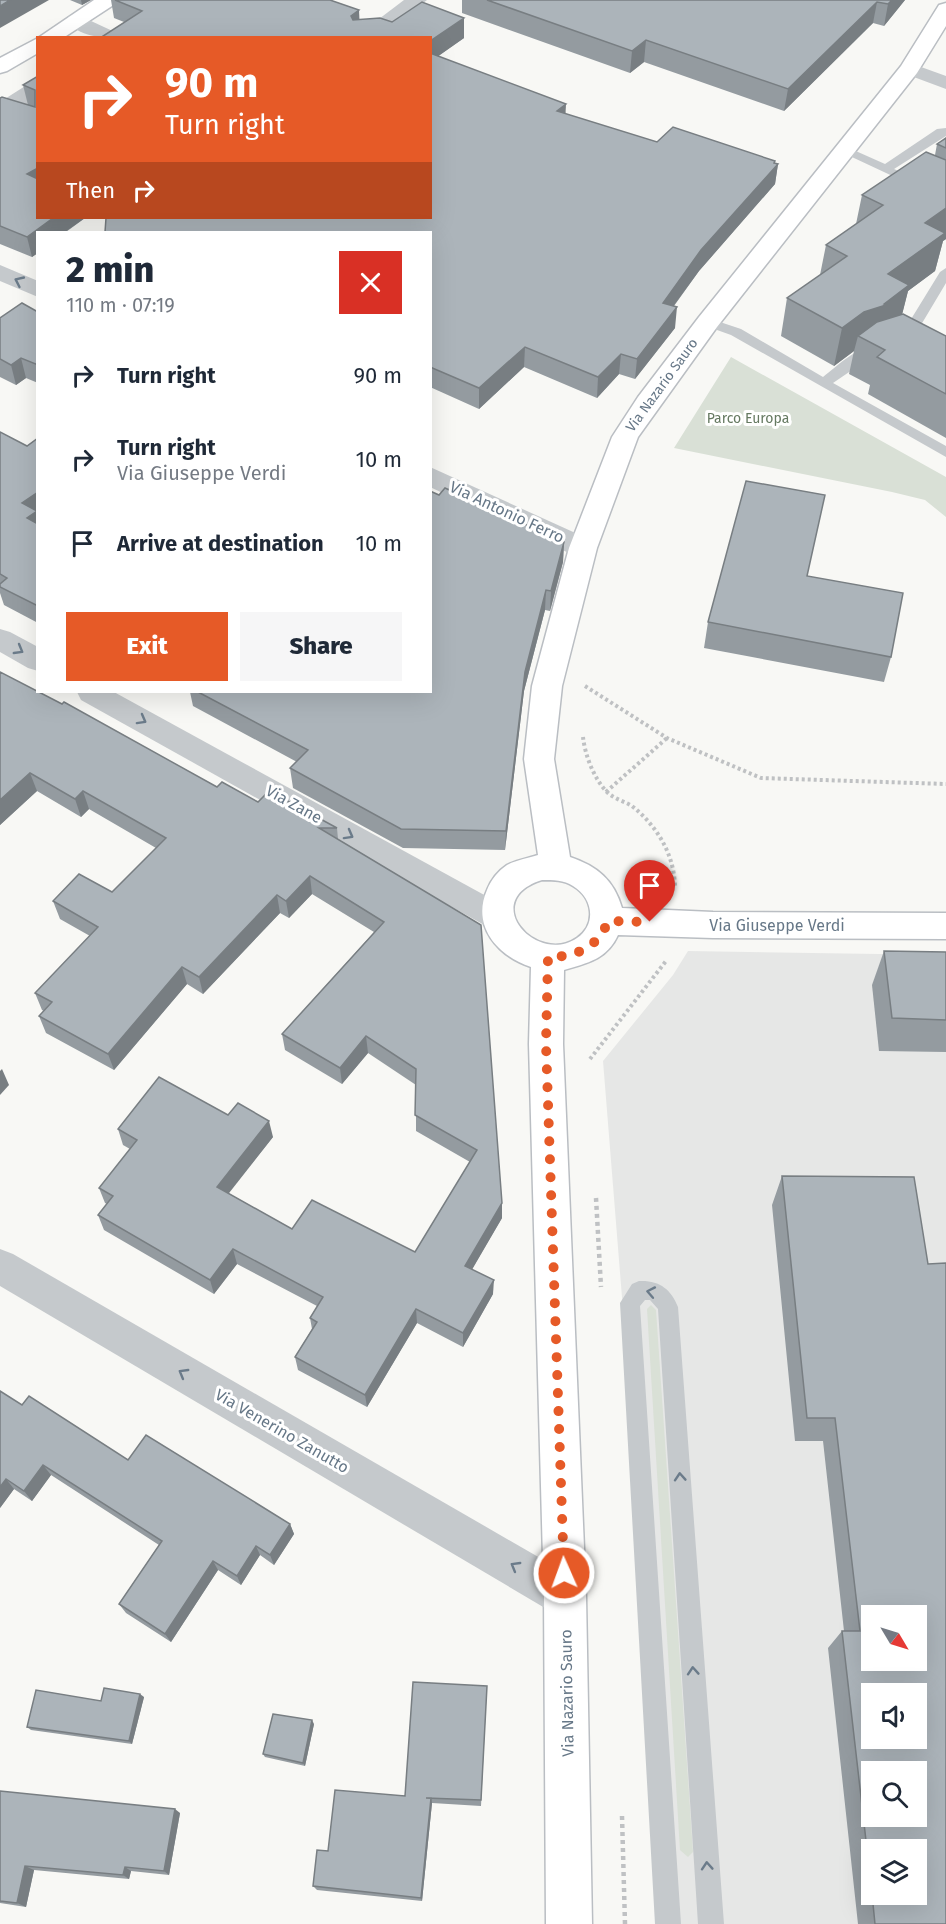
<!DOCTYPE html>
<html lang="en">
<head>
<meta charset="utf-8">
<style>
	body { margin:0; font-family:"Fira Sans",sans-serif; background:#f6f6f7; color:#1f2937; height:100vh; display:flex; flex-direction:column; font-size:22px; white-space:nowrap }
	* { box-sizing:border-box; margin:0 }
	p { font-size:20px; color:#747a83 }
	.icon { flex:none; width:33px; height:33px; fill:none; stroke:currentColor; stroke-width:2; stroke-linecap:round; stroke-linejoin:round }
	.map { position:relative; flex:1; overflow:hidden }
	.side { position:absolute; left:36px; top:231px; width:396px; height:462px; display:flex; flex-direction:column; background:#fff; border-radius:0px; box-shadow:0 6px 24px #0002 }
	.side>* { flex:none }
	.top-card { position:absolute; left:36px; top:36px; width:396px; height:183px; border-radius:0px; box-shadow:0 6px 24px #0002; background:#e65a27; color:#fff; overflow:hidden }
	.needle { width:39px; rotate:128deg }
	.tools { position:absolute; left:861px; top:1605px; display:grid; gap:12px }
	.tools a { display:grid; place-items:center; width:66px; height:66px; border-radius:0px; background:#fff; box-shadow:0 6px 24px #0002; font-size:30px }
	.pin { position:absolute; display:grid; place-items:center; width:51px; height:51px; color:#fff; margin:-62px -26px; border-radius:50% 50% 50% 0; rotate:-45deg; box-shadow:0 0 6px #0007 }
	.pin .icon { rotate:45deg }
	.me { position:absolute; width:66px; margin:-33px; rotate:358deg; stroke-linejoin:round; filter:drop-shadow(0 0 4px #0008) }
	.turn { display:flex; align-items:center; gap:21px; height:126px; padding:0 30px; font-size:27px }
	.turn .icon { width:78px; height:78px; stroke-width:2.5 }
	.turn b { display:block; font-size:42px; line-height:51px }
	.then { display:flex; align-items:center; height:57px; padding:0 30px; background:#0003; gap:12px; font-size:22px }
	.round { display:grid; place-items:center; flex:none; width:63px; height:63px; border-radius:0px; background:#f6f6f7 }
	.headline { display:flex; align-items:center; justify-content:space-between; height:102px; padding:0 30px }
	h1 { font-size:36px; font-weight:800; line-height:45px }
	.button { display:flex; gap:12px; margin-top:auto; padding:12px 30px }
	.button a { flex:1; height:69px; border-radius:0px; background:#e65a27; color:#fff; font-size:24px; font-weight:800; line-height:69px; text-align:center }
	.button a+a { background:#f6f6f7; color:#1f2937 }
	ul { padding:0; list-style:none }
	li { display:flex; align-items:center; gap:18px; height:84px; padding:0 30px }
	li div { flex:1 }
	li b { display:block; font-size:22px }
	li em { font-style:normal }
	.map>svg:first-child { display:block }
	.built { fill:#e6e7e6; fill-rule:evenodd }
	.green { fill:#d9e0d6 }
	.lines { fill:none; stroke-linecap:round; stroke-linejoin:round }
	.secondary-casing { stroke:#babec3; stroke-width:3 }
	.path-far1 { stroke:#bfc1c3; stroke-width:4; stroke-dasharray:3 3; stroke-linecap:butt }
	.path { stroke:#bfc1c3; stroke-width:4.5; stroke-dasharray:4 4; stroke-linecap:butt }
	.lane { fill:#c5c9cc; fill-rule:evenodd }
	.street { fill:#c5c9cc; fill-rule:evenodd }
	.secondary { fill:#fff; fill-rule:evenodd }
	.wall { fill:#949ba0 }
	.shaded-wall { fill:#787e82 }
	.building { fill:#acb4ba; stroke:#787e82; stroke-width:1.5; fill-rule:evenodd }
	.oneway { stroke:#6b7b8a }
	.route { stroke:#e65a27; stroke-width:10; stroke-dasharray:0 18 }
	.labels { text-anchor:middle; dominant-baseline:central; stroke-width:6; stroke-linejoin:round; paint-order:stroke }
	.far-street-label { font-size:14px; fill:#667787; stroke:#fff }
	.far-park-label { font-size:14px; fill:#657961; stroke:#fff }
	.street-label { font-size:16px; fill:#667787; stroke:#fff }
</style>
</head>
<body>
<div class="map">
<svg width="946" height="1924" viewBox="0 0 946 1924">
	<rect width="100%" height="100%" fill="#f8f8f5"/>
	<!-- built -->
	<path class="built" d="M688 951 946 955V1924H660L646 1596 603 1061 673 975ZM872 1616H916V1660H872ZM872 1694H916V1738H872ZM872 1772H916V1816H872ZM872 1850H916V1894H872Z"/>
	<!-- green -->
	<g class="green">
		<polygon points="731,357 946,477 946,517 925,500 892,492 674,448"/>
		<polygon points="651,1305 656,1310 693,1852 688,1857 680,1850 647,1309"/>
	</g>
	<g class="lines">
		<defs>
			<g id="secondary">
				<polygon points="94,0 118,0 115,4 63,38 38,38"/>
				<path d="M946 3V26L917 73 717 327 638 437 597 548 562 686 554 759 570 857C597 866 614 880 622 908L713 912 946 913V939L713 938 618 935C607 959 588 963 564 970L563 1044 586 1596 592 1924H546L544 1596 529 1044 531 967C498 956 471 926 487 890 491 880 498 871 507 865 516 860 529 858 538 855L524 759 532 686 569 548 612 437 638 397 699 317 901 66 939 5ZM542 880C553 880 564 880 573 886 593 898 597 924 577 938 536 966 478 900 542 880Z"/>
				<polygon points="38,38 38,53 7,71 0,73 0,58"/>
			</g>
		</defs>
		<!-- secondary casing -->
		<use href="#secondary" class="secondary-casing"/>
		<!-- path-far1 -->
		<g class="path-far1">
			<polyline points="585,686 667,738 761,778 946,784"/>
			<path d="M583 737C585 755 594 779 607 792 614 799 624 801 632 806 657 826 674 854 675 886"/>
			<polyline points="606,792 667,738"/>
			<polyline points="590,1059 666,961"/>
		</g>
		<!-- path -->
		<g class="path">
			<polyline points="596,1198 601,1287"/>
			<polyline points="622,1816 625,1924"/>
		</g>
		<!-- lane -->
		<g class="lane">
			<polygon points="946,128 946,136 894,169 946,192 946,201 839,151 841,148 849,148 885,164 937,129"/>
			<polygon points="946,268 946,283 912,340 946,356 946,365 899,345 897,342 940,272"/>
			<path d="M708 318 741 329 823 377C837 367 859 343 878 348L880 351 833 383 946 446V457L731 335 703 325 701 322 703 319Z"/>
			<path d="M639 1281C659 1280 671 1289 678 1307L724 1924H698L658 1309 650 1300H645L640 1306 681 1924H655L620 1303 632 1284Z"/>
		</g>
		<!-- street -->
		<g class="street">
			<polygon points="404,0 427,0 378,38 354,38"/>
			<path d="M76 14 119 34 122 38C103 38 78 37 66 20L69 16Z"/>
			<polygon points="910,63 946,76 946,89 903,73 899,69 903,65"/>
			<path d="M38 82V97C26 105 14 115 0 112V102L30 83Z"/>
			<polygon points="0,265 38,281 38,297 0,281"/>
			<polygon points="430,467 593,541 597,548 593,555 583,557 573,555 430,487"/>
			<polygon points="0,629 10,632 38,647 38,671 28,668 0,652"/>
			<polygon points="77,692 114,692 508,908 513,917 508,926 497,930 486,926 81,700"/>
			<polygon points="0,1249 13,1254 580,1581 586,1596 580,1611 565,1617 550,1611 0,1286"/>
		</g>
		<!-- secondary -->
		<use href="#secondary" class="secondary"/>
	</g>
	<!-- wall -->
	<g class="wall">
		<polygon points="70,0 91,0 82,5"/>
		<polygon points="111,0 330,0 359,10 359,20 392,22 464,38 438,56 566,114 657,142 778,164 775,184 699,271 674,306 675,328 635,379 619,374 597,398 524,367 479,409 430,387 430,218 124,22 114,18"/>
		<polygon points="462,0 905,0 884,26 873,23 784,111 644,62 630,73 462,13"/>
		<polygon points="38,76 38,218 85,218 32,257 0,244 0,98 28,105 23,85"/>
		<polygon points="946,138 946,239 943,241 935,271 908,291 902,314 946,336 946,438 868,394 870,385 849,374 854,351 834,366 781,336 787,298 820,275 826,245 856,224 862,195 935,155 937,144"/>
		<polygon points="38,312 38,383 26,378 16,385 0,377 0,318"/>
		<polygon points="0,432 27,446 38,438 38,623 4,605 0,593"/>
		<polygon points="439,495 564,542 563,562 550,611 545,610 524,691 505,850 403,848 293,788 290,768 297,762 193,706 190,692 430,692"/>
		<polygon points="807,576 891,657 884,682 704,648 708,622"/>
		<polygon points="0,672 217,787 258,802 337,828 338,839 481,925 502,1218 472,1269 493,1294 463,1347 417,1323 367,1407 298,1370 295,1357 312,1329 310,1318 317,1306 237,1264 214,1294 104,1230 98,1215 107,1204 105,1203 99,1188 130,1149 123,1145 118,1129 228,1115 273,1137 228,1193 292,1229 415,1252 470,1162 416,1131 416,1085 368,1053 342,1084 285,1050 282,1034 374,932 312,894 289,918 280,913 203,994 187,984 114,1070 46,1033 39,1016 44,1011 42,1010 35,993 90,936 60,919 53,901 112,892 156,848 89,809 81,817 37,791 0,825"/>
		<polygon points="884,951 946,952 946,1052 879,1051 872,985"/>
		<polygon points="782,1176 914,1177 946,1924 858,1924 828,1648 842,1631 844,1631 823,1441 795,1441 772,1205"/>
		<polygon points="22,1405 128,1460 290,1524 294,1534 274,1565 260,1555 241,1585 218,1570 171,1642 126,1613 119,1604 159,1545 51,1475 32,1501 14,1489 0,1508"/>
		<polygon points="487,1686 481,1806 432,1803 422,1901 317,1890 313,1886 328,1851 405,1796"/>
		<polygon points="144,1697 132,1744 31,1730 27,1727 101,1701"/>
		<polygon points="314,1724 305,1766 265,1757 263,1754"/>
		<polygon points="0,1791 180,1813 169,1875 131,1871 129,1879 34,1870 26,1907 0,1903"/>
	</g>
	<!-- shaded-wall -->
	<g class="shaded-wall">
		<polygon points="10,0 49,0 0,28 0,6"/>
		<polygon points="81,0 91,0 82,5"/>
		<polygon points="892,0 905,0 884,26 888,4"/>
		<polygon points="877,2 873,23 784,111 788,89"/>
		<polygon points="359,10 360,31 353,36 351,16"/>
		<polygon points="464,18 464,38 430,62 430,41"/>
		<polygon points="646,40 644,62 630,73 632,51"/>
		<polygon points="566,104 565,124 557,111"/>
		<polygon points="775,161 774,169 778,164 775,184 699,271 661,323 663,303 701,250"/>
		<polygon points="38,168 38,191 27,174"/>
		<polygon points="946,208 946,239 943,241 935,271 908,291 900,323 858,336 854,351 834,366 842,328 888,274 925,223"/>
		<polygon points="53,218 85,218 65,232 38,232 38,253 32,257 27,237"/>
		<polygon points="677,307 675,328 635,379 637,359"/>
		<polygon points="525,347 524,367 479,409 479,388"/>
		<polygon points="621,354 619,374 597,398 598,377"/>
		<polygon points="21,358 26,378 16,385 11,365"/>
		<polygon points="38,492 38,535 33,539 22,503"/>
		<polygon points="564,542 563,562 550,611 551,591"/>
		<polygon points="546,590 545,610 524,691 505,850 506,831 525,672"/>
		<polygon points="30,773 37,791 0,825 0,800"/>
		<polygon points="83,791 89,809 81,817 75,799"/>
		<polygon points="310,876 312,894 289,918 286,901"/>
		<polygon points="277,895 280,913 203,994 199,977"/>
		<polygon points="182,967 187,984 114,1070 108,1054"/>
		<polygon points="366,1036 368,1053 342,1084 340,1068"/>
		<polygon points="2,1069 9,1085 0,1095 0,1071"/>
		<polygon points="269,1121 273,1137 222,1202 217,1187"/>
		<polygon points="502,1203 502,1218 466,1280 465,1266"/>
		<polygon points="233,1249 237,1264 214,1294 210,1280"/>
		<polygon points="494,1280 493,1294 463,1347 463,1333"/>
		<polygon points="416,1309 417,1323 367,1407 365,1395"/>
		<polygon points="43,1465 51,1475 32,1501 24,1491"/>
		<polygon points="6,1479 14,1489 0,1508 0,1487"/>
		<polygon points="290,1524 294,1534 274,1565 270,1555"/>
		<polygon points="256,1546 260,1555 241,1585 237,1576"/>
		<polygon points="213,1561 218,1570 171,1642 165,1634"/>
		<polygon points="140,1694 144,1697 132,1744 129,1741"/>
		<polygon points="312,1720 314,1724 305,1766 303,1763"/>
		<polygon points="431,1798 432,1803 422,1901 421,1898"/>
		<polygon points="175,1809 180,1813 169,1875 164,1871"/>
		<polygon points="25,1866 34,1870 26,1907 17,1903"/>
		<polygon points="125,1867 131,1871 129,1879 123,1875"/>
	</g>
	<!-- building -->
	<g class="building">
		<polygon points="0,0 10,0 0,6"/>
		<polygon points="115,0 330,0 359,10 351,16 353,20 380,18 392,22 422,2 464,18 430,41 430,38 100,38 142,11"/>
		<polygon points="487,0 892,0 888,4 877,2 788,89 646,40 632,51"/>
		<polygon points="430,53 566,104 557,111 657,142 673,127 775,161 774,163 778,164 701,250 663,303 677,307 637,359 621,354 598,377 525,347 479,388 430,367 430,232 105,232 106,218 430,218"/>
		<polygon points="38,76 38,168 27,174 38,179 38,218 53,218 27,237 0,226 0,98 2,97 35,107 35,90 23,85"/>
		<polygon points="946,138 946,148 937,144"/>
		<polygon points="926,152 946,160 946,208 925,223 945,233 888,274 909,285 884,304 886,305 864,312 842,328 787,298 847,256 826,245 883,205 862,195"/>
		<polygon points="22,303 38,312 38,365 21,358 11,365 0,359 0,318"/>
		<polygon points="903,314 946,336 946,394 877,357 885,350 858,336 877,322"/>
		<polygon points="0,432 27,446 38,438 38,492 22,503 37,511 27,518 38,524 38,606 0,587 0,584 7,578 0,574"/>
		<polygon points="746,481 825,495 807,576 903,593 891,657 708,622"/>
		<polygon points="445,488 564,542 551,591 546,590 525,672 506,831 401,829 290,768 308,750 198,692 430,692 430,491 439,495"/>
		<polygon points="0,672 62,704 64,702 217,787 222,782 258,802 269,791 337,828 319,828 481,925 502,1203 465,1266 494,1280 463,1333 416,1309 365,1395 295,1357 317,1322 310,1318 323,1297 233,1249 210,1280 98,1215 113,1196 99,1188 137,1140 118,1129 159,1077 228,1115 238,1103 269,1121 217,1187 292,1229 312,1200 415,1252 477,1150 415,1115 416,1069 366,1036 340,1068 282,1034 384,922 310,876 286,901 277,895 199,977 182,967 108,1054 39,1016 52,1002 35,993 98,927 53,901 79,874 112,892 166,838 83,791 75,799 30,773 0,800"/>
		<polygon points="884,951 946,952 946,1020 892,1018"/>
		<path d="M782 1176 914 1177 928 1264 946 1263V1924H875L872 1894H916V1850H872V1893L842 1631H860L835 1418H807ZM872 1616H916V1660H872ZM872 1694H916V1738H872ZM872 1772H916V1816H872Z"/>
		<polygon points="0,1391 22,1405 29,1396 128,1460 146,1435 290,1524 270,1555 256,1546 237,1576 213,1561 165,1634 119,1604 162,1541 43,1465 24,1491 6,1479 0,1487"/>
		<polygon points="413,1682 487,1686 481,1800 426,1798 431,1798 421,1898 313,1886 317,1850 328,1851 335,1790 405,1796"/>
		<polygon points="104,1688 140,1694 129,1741 27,1727 36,1690 101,1701"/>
		<polygon points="273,1714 312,1720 303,1763 263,1754"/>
		<polygon points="0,1791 175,1809 164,1871 125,1867 123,1875 25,1866 17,1903 0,1901"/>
	</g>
	<!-- one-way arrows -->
	<defs><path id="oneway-chevron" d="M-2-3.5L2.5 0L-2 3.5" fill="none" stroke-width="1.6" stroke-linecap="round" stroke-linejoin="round" transform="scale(1.5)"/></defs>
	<g class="oneway">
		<use href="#oneway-chevron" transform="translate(19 281) rotate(-155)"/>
		<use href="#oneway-chevron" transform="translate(19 650) rotate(30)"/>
		<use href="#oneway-chevron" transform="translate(142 720) rotate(29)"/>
		<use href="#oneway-chevron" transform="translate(349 835) rotate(29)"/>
		<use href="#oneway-chevron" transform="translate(651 1292) rotate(-169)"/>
		<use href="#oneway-chevron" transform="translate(183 1373) rotate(-150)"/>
		<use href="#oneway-chevron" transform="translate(680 1477) rotate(-94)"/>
		<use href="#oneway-chevron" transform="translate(515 1566) rotate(-150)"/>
		<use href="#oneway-chevron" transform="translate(693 1671) rotate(-94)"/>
		<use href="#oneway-chevron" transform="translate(707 1866) rotate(-94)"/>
	</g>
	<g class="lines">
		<!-- route -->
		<path class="route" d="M564 1573 546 1044 548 957C575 957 598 948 608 921L650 922"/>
	</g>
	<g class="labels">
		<!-- far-street labels -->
		<g class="far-street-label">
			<text transform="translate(662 385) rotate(-54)">Via Nazario Sauro</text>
		</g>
		<!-- far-park labels -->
		<g class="far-park-label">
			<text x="748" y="418">Parco Europa</text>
		</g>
		<!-- street labels -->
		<g class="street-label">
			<text transform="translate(507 512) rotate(25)">Via Antonio Ferro</text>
			<text transform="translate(294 804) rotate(29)">Via Zane</text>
			<text x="777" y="925">Via Giuseppe Verdi</text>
			<text transform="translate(282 1431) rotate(30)">Via Venerino Zanutto</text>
			<text transform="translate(567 1693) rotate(-91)">Via Nazario Sauro</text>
		</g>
	</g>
</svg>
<div class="tools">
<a><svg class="needle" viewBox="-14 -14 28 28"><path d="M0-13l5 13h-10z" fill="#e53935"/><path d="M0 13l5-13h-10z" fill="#747a83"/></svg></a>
<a><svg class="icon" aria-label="sound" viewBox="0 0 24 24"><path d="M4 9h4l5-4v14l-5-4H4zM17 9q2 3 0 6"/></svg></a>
<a><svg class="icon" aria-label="search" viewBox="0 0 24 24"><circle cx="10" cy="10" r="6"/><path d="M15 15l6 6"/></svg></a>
<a><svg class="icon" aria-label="layers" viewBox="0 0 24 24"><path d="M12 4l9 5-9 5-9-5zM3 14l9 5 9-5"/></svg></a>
</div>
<div class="pin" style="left:650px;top:922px;background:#d93025"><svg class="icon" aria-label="arrive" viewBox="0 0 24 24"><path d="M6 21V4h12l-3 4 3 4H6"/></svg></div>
<svg class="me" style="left:564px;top:1573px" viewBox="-20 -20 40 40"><circle r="17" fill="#e65a27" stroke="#fff" stroke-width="3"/><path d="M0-11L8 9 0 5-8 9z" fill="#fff"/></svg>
<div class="top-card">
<div class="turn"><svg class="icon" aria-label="right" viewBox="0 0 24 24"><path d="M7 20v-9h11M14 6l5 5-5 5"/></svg><div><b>90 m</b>Turn right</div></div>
<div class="then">Then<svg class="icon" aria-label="right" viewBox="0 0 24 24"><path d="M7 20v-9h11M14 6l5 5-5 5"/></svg></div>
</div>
<section class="side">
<div class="headline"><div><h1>2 min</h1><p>110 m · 07:19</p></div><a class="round" style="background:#d93025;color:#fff"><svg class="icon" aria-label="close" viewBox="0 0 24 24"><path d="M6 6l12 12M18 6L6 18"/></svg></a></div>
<ul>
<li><svg class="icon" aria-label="right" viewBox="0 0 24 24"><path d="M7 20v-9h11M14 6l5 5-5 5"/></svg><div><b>Turn right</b></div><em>90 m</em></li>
<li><svg class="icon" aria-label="right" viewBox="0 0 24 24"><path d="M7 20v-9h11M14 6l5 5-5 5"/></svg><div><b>Turn right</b><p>Via Giuseppe Verdi</p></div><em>10 m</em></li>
<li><svg class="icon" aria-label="arrive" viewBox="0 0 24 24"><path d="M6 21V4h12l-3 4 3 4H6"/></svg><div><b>Arrive at destination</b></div><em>10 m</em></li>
</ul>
<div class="button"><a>Exit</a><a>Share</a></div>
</section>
</div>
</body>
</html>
